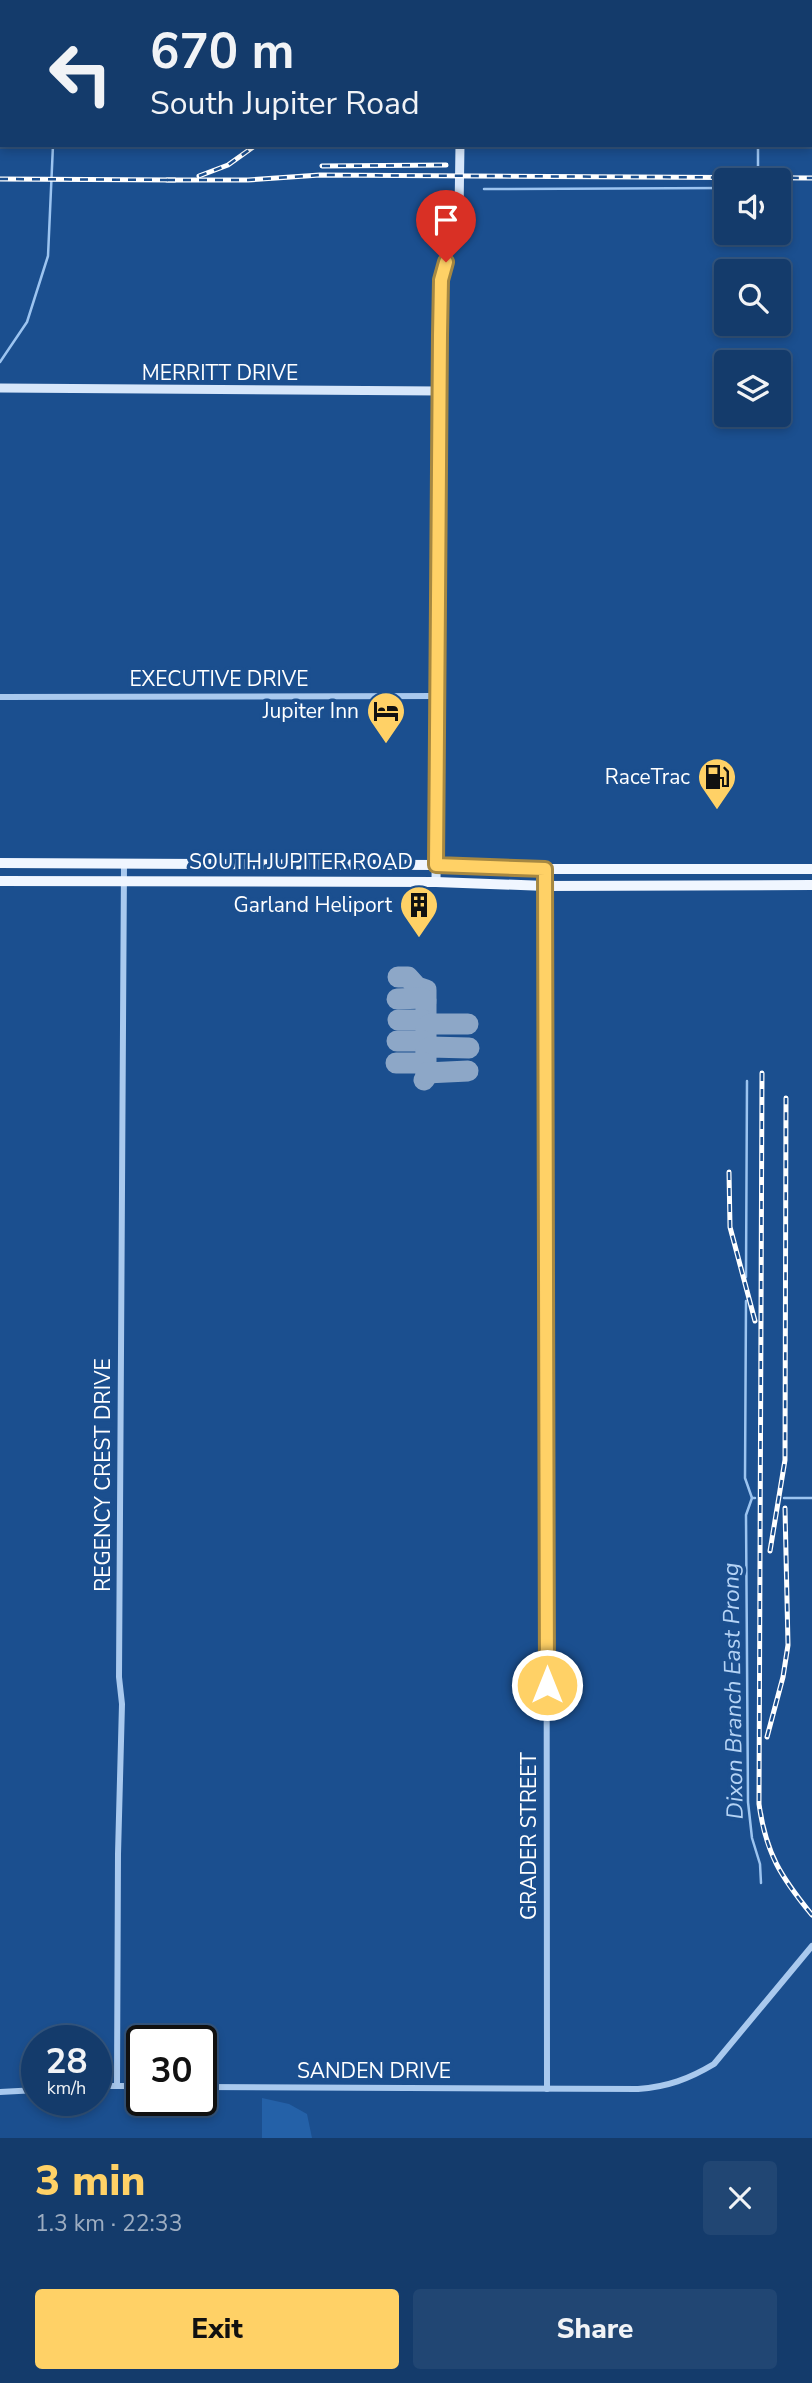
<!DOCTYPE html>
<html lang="en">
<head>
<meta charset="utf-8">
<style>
	body { margin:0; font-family:"Nunito Sans",sans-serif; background:#214673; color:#f1f3f6; height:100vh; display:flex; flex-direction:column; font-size:26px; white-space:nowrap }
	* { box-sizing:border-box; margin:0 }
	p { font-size:23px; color:#9dadc1 }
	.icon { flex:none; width:38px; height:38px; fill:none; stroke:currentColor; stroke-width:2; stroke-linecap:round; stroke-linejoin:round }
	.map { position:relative; height:2138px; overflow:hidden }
	.sheet { display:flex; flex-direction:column; background:#143b6b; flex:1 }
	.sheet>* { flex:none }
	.hud { position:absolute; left:0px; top:0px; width:812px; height:147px; box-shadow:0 4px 10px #0003,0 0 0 2px #33557e; background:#143b6b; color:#f1f3f6; overflow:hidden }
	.buttons { position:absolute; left:714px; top:168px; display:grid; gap:14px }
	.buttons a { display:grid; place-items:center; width:77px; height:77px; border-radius:7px; background:#143b6b; box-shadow:0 4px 10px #0003,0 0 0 2px #33557e; font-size:35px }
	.speed { position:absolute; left:21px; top:2025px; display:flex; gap:14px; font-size:35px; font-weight:700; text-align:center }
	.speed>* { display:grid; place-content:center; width:91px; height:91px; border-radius:50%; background:#143b6b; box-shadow:0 4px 10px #0003,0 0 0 2px #33557e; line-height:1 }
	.speed small { font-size:18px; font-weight:400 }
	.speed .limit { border:4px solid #111; border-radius:10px; background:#fff; color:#111 }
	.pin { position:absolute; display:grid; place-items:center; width:60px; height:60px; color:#fff; margin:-72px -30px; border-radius:50% 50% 50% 0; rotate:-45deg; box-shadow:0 0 7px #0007 }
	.pin .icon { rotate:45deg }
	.me { position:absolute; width:77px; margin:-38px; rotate:0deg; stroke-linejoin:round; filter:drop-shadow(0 0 5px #0008) }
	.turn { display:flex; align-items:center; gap:24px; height:147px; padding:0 35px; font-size:32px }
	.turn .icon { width:91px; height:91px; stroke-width:2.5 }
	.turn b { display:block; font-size:49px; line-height:60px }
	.round { display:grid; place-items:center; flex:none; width:74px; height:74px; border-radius:7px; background:#214673 }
	.head { display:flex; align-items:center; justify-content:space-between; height:119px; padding:0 35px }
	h1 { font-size:42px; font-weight:800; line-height:52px; color:#ffd166 }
	.cta { display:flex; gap:14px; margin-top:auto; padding:14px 35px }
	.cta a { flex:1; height:80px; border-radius:7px; background:#ffd166; color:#111; font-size:28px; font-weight:800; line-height:80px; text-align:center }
	.cta a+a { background:#214673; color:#f1f3f6 }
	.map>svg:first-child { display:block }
	.green { fill:#2461a8 }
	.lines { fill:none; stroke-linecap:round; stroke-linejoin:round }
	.stream { stroke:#9cc4f0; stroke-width:2.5 }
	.taxiway { stroke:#8da7c7; stroke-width:21 }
	.street { stroke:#a9c9ee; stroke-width:6 }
	.secondary { stroke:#d6e6fa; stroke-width:9 }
	.primary { stroke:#f0f6ff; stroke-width:10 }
	.rail-casing { stroke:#fff; stroke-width:5 }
	.rail { stroke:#1b4f8f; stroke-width:2.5; stroke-dasharray:8; stroke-linecap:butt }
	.route-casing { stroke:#a68842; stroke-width:18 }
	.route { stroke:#ffd166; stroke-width:12 }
	.labels { text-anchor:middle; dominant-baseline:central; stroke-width:7; stroke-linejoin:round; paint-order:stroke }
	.street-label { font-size:21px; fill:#fff; stroke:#1b4f8f }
	.poi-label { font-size:21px; fill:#fff; stroke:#1b4f8f; text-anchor:end }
	.water-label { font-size:23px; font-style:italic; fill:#b5d3f5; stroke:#1b4f8f }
</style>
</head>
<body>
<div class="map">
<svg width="812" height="2138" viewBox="0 0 812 2138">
	<rect width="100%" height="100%" fill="#1b4f8f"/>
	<!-- green -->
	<polygon class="green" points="262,2098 289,2104 307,2114 312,2138 262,2138"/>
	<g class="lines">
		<!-- stream -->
		<g class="stream">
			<polyline points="747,0 747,2"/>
			<polyline points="61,2 61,0"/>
			<polyline points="758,145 758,174"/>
			<polyline points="484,189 726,188"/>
			<polyline points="0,362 27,322 48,256 53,145"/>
			<polyline points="746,1277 747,1081"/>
			<polyline points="746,1301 745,1478 752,1498"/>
			<polyline points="755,1498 752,1498 746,1515 748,1802 752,1838 760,1864 761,1883"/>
			<polyline points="784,1498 812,1498"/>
		</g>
		<!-- taxiway -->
		<g class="taxiway">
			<polyline points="398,977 408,977 417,987 426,990 426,1077 424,1080"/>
			<polyline points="397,999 422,998 426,1001"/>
			<polyline points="398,1020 423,1020 426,1022"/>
			<polyline points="426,1027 430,1024 468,1024"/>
			<polyline points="397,1041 423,1041 426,1044"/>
			<polyline points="426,1050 430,1047 469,1048"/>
			<polyline points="396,1063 424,1063 426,1065"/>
			<polyline points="426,1073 468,1071"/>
		</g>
		<!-- street -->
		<g class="street">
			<polyline points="810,43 812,43"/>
			<polyline points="0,697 437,696"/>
			<polyline points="546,869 547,2089"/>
			<polyline points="117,2085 118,1854 122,1704 119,1677 124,864"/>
			<polyline points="96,2086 142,2086"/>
			<path d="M201 2087 638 2089C667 2087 689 2079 714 2064L812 1946"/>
			<polyline points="0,2092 37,2090"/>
		</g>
		<!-- secondary -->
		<g class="secondary">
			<polyline points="461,2 461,0"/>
			<polyline points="0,388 439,391"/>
			<polyline points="436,882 441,280 459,212 460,145"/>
		</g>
		<!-- primary -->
		<g class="primary">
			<polyline points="0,863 436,865 546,869 812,869"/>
			<polyline points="0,881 436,882 546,886 812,885"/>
		</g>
		<defs>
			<g id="rail">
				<polyline points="335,2 336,0"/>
				<polyline points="322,166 446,165"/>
				<polyline points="199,176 228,165 256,145"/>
				<polyline points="0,179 175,180"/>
				<polyline points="167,180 248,180 320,175 812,178"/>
				<path d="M762 1073 759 1804C766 1854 781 1877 812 1915"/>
				<polyline points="729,1172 730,1227 755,1321"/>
				<polyline points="770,1551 785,1460 786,1098"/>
				<polyline points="767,1737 783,1677 788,1645 785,1508"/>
			</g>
		</defs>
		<!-- rail casing -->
		<use href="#rail" class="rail-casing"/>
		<!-- rail -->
		<use href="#rail" class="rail"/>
	</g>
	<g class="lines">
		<defs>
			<polyline id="route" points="446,262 441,280 440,335 436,865 545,869 547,1685"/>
		</defs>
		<!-- route casing -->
		<use href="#route" class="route-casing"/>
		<!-- route -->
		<use href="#route" class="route"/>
	</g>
	<!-- icons -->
	<defs>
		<symbol id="hotel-pin" viewBox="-11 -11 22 30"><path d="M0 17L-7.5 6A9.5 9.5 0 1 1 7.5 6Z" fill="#ffd166" stroke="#1b4f8f"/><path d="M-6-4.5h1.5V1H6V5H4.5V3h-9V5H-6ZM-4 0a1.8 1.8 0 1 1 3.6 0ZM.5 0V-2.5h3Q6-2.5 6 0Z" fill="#111"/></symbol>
		<symbol id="fuel-pin" viewBox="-11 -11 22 30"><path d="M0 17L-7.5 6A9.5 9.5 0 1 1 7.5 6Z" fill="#ffd166" stroke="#1b4f8f"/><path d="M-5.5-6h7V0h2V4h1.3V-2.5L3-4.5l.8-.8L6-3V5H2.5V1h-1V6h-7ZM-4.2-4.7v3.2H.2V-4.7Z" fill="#111"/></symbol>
		<symbol id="building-pin" viewBox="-11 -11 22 30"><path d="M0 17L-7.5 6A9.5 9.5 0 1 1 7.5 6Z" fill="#ffd166" stroke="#1b4f8f"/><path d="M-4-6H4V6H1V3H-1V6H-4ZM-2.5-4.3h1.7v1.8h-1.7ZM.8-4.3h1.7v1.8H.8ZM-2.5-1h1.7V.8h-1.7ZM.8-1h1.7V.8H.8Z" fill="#111"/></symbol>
	</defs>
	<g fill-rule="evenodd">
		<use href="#hotel-pin" x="364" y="689" width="44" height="60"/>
		<use href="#fuel-pin" x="695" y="755" width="44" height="60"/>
		<use href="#building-pin" x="397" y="883" width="44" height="60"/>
	</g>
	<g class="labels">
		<!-- street labels -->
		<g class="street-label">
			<text x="220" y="373">MERRITT DRIVE</text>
			<text x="219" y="679">EXECUTIVE DRIVE</text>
			<text x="301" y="862">SOUTH JUPITER ROAD</text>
			<text transform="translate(103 1475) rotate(-90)">REGENCY CREST DRIVE</text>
			<text transform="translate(529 1836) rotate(-90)">GRADER STREET</text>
			<text x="374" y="2071">SANDEN DRIVE</text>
		</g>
		<!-- poi labels -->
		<g class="poi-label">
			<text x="359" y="711">Jupiter Inn</text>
			<text x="690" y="777">RaceTrac</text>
			<text x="392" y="905">Garland Heliport</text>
		</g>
		<!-- water labels -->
		<g class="water-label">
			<text transform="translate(733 1691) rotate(-91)">Dixon Branch East Prong</text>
		</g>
	</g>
</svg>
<div class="buttons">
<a><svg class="icon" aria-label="sound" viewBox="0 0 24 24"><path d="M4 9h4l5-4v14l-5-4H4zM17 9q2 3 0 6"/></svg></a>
<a><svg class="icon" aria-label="search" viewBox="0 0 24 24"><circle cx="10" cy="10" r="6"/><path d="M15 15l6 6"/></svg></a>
<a><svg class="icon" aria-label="layers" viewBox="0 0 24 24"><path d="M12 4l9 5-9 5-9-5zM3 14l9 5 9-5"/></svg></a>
</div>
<div class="speed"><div>28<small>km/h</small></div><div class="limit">30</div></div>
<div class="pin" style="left:446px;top:262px;background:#d93025"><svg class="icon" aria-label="arrive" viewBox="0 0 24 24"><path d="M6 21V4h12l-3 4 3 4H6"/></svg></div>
<svg class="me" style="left:547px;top:1685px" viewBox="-20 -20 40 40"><circle r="17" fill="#ffd166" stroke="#fff" stroke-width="3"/><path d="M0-11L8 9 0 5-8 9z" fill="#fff"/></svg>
<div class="hud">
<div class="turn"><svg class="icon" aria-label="left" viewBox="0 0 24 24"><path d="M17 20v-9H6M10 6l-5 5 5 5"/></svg><div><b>670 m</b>South Jupiter Road</div></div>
</div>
</div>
<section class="sheet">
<div class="head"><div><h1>3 min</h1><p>1.3 km · 22:33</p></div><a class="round"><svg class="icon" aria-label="close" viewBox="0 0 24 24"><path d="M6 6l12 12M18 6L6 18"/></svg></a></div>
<div class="cta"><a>Exit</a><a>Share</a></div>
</section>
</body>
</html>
